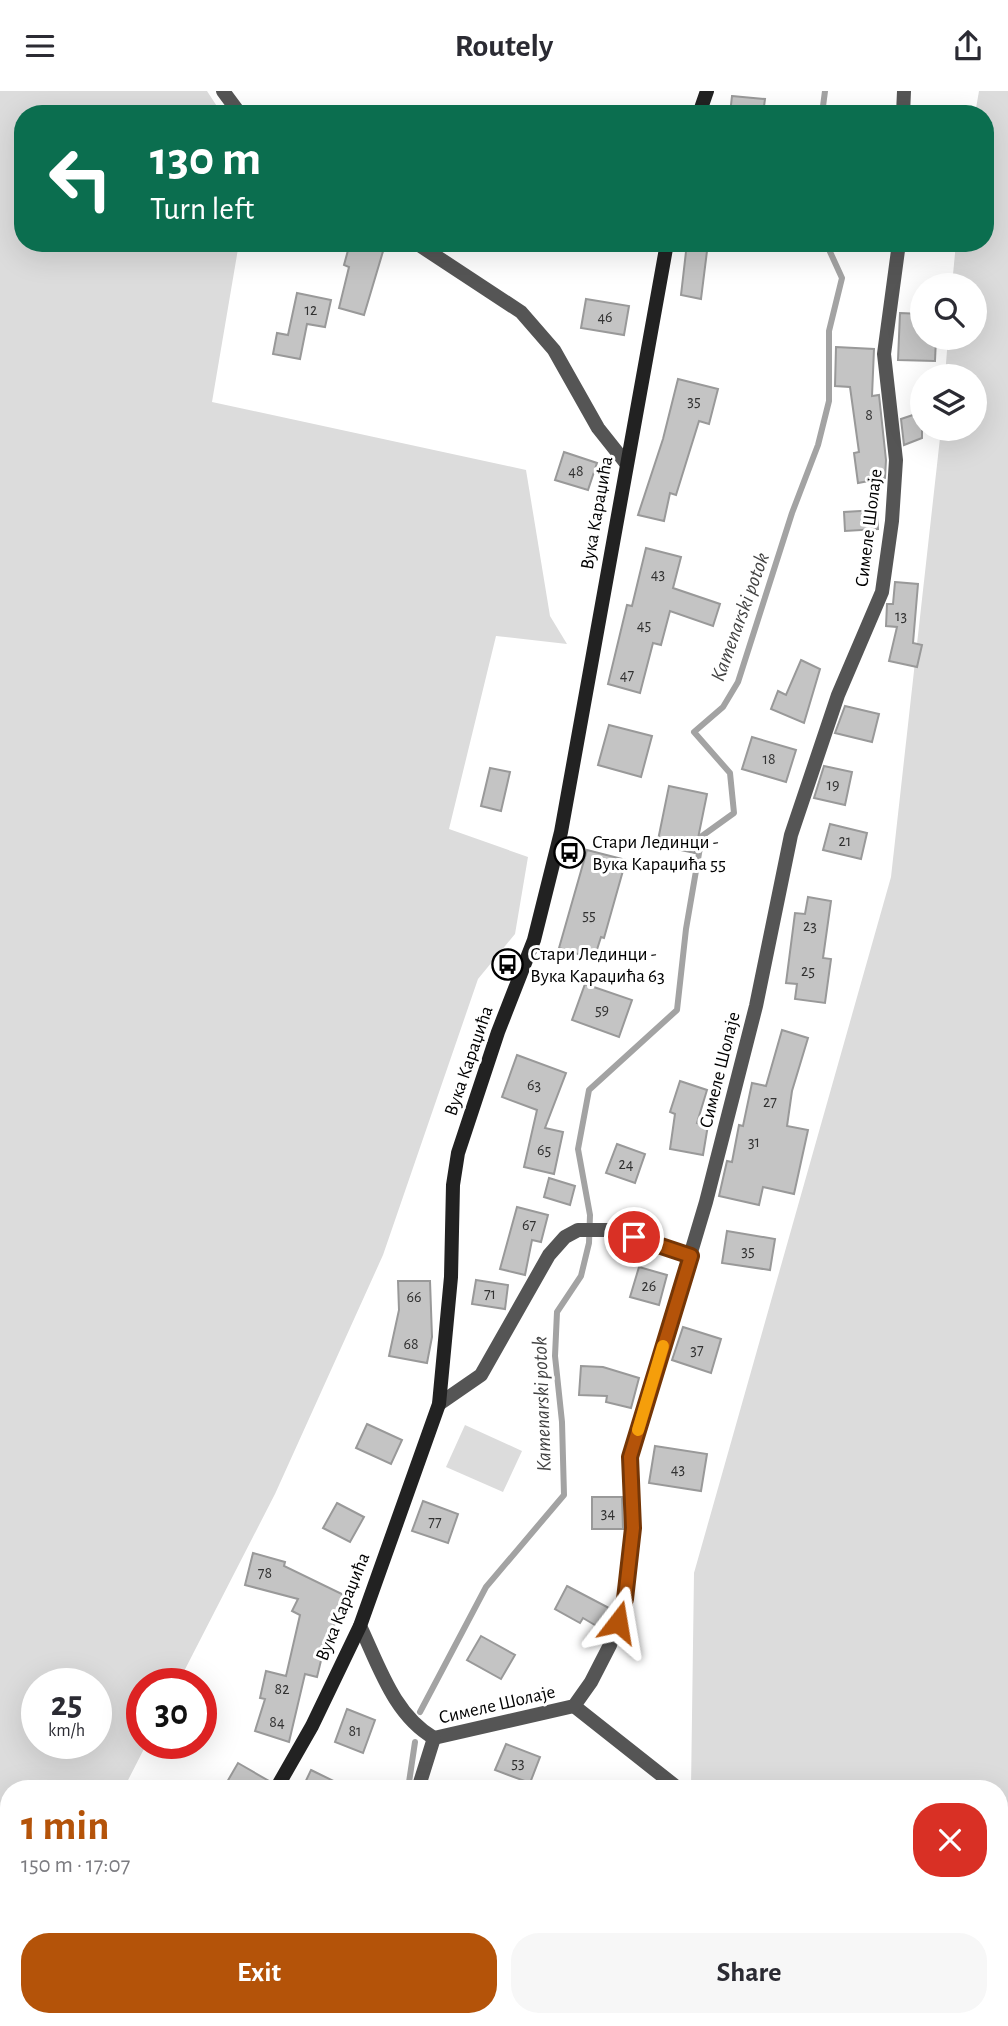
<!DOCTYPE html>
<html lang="en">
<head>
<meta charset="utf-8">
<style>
	body { margin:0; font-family:"Alegreya Sans",sans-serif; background:#f7f7f7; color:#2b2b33; height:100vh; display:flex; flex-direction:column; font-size:26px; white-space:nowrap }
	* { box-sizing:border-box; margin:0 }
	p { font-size:23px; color:#7c7c81 }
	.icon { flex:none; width:38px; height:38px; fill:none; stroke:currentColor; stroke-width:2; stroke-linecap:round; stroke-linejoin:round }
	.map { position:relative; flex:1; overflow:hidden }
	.details { position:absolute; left:0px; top:1689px; width:1008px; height:247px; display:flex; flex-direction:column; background:#fff; border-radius:28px 28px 0 0; box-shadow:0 7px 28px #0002 }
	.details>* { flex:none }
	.guide { position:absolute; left:14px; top:14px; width:980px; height:147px; border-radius:28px; box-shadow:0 7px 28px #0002; background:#0b6e4f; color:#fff; overflow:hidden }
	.fabs { position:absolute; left:910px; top:182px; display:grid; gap:14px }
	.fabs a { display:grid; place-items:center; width:77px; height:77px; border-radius:50%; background:#fff; box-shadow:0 7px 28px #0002; font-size:35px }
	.speed { position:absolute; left:21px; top:1577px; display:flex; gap:14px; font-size:35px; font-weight:700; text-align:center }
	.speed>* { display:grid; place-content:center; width:91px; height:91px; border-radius:50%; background:#fff; box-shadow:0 7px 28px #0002; line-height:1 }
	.speed small { font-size:18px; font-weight:400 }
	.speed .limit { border:10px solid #d22; background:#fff; color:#111 }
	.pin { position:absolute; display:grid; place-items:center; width:60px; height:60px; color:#fff; margin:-30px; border:4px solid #fff; border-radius:50%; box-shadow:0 2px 7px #0007 }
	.me { position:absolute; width:77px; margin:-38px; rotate:14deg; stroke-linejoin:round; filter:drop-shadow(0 0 5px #0008) }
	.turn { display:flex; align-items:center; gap:24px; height:147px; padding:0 21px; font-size:32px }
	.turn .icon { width:91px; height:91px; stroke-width:2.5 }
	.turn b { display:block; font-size:49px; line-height:60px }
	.round { display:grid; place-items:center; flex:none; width:74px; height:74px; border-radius:28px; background:#f7f7f7 }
	.summary { display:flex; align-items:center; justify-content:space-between; height:119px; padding:0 21px }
	h1 { font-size:42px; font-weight:700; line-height:52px; color:#b45309 }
	.button { display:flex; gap:14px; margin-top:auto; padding:14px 21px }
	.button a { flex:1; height:80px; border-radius:28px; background:#b45309; color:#fff; font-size:28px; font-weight:700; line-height:80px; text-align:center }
	.button a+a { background:#f7f7f7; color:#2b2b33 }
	header { display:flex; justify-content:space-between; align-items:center; height:91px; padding:0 21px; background:#fff; font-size:32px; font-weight:700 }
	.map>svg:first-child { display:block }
	.green { fill:#dcdcdc; fill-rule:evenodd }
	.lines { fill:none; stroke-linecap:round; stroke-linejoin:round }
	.stream { stroke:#a3a3a3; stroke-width:6 }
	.building { fill:#c4c4c4; stroke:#999; stroke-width:2 }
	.street { stroke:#555; stroke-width:14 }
	.secondary { stroke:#222; stroke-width:14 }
	.route-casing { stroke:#753606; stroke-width:18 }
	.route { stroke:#b45309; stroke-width:12 }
	.slow { stroke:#f59e0b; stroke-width:12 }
	.labels { text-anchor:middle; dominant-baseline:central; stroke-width:6; stroke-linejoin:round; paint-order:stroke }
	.number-label { font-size:16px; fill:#313131 }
	.street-label { font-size:19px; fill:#000; stroke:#fff }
	.poi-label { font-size:19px; fill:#000; stroke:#fff; text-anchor:start }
	.water-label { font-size:21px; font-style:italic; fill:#444; stroke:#fff }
</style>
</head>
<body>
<header><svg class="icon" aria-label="menu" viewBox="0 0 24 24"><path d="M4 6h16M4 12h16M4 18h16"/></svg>Routely<svg class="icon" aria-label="share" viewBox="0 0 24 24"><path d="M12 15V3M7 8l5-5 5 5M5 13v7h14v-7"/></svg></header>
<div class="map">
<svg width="1008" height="1935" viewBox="0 0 1008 1935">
	<rect width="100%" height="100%" fill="#fff"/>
	<!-- green -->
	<g class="green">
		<path d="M0 0H207L222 23H23V152H239L212 311 526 379 550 525 567 553 496 545 449 738 528 766 515 843 478 888 383 1164 275 1403 178 1592H142V1652H147L124 1697 9 1698V1828L0 1823ZM37 1592H96V1652H37Z"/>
		<polygon points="979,0 1008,0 1008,1935 473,1935 475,1927 999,1927 999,1698 691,1697 694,1482 891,786 941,338 975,338 975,285 945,285 948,247 975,247 975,194 952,194 956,152 985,152 985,23 975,23"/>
		<polygon points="465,1334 522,1360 503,1401 446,1376"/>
	</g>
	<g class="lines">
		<!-- stream -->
		<g class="stream">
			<polyline points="822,23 825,0"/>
			<polyline points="420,1621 486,1496 564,1404 562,1331 555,1265 557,1221 581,1185 589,1152 590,1124 578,1058 589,999 677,919 686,838 702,745 734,722 730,682 694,641 723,616 738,591 792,422 818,354 829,310 829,240 842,187 826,152"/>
			<polyline points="408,1698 415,1651"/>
			<polyline points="293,1935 294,1927"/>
		</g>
	</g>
	<!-- building -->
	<g class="building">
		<polygon points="732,5 765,8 763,23 730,23"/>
		<polygon points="350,152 384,157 364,224 339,217 349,176 344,174"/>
		<polygon points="687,152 708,152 701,208 681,204"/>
		<polygon points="297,202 331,209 325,236 307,233 300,268 273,263 277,242 288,244"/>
		<polygon points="586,208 629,215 624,244 581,237"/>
		<polygon points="900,222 922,223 922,247 936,247 935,270 898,269"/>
		<polygon points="836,256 874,258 872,305 879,304 886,369 885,387 858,392 854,362 859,361 850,296 835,295"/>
		<polygon points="678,288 718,298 709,333 699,330 676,404 670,402 664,430 638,424 663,348"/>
		<polygon points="922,321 922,347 904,354 901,328"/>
		<polygon points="564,361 597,372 588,399 555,389"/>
		<polygon points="877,419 878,438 845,440 844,421"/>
		<polygon points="646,457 681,466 673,497 720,513 713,535 670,520 661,554 653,552 640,602 608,593 627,514 632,515"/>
		<polygon points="895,491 918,493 913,552 922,554 917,576 889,570 897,536 886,535 887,513 893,513"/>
		<polygon points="801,569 820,578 804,632 771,618 778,600 786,604"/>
		<polygon points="845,615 879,623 872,651 835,642"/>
		<polygon points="609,634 652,645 641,686 598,674"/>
		<polygon points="752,646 796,659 786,691 742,678"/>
		<polygon points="824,675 852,681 845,714 814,707"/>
		<polygon points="490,677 510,681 501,720 481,715"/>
		<polygon points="669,695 707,703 695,762 657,754"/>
		<polygon points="830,733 867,742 861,768 823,759"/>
		<polygon points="587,759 626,769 604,847 601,846 594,868 559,857"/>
		<polygon points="808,806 831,810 823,867 831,868 825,912 795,908 797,893 786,892 795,822 805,823"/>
		<polygon points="585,893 632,909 619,946 572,929"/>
		<polygon points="782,939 808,947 792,1000 787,1035 808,1039 794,1103 763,1096 759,1114 719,1105 727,1070 732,1071 739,1034 743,1035 752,992 766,995"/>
		<polygon points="517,964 566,982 545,1037 563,1041 554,1083 524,1076 537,1019 502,1006"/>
		<polygon points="680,990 707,999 697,1032 708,1034 703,1064 670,1058 675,1023 670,1021"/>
		<polygon points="617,1053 645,1063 635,1092 606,1082"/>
		<polygon points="549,1087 575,1095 570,1114 544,1106"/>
		<polygon points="517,1116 548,1124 541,1151 532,1149 525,1184 500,1178"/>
		<polygon points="727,1140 775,1148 770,1179 722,1172"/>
		<polygon points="639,1176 667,1184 659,1214 630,1206"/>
		<polygon points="476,1189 508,1194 505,1218 472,1213"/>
		<polygon points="398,1190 430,1190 432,1246 427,1272 389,1265 399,1219"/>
		<polygon points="683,1236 721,1248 711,1282 672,1269"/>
		<polygon points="581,1275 603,1276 639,1287 631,1317 606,1311 607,1305 579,1304"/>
		<polygon points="367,1333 402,1349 391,1373 356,1357"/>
		<polygon points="655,1355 707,1363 701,1400 649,1392"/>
		<polygon points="592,1406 622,1406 623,1438 592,1438"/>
		<polygon points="423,1410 458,1423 448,1452 412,1440"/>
		<polygon points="337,1412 364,1426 350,1451 323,1437"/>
		<polygon points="253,1462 285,1471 284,1475 348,1506 325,1553 317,1586 305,1583 289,1651 255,1640 265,1608 260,1607 266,1580 286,1585 300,1524 292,1520 298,1508 245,1494"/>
		<polygon points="567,1495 611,1518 605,1540 583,1527 580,1532 555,1518"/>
		<polygon points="481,1545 515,1564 501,1588 467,1569"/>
		<polygon points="347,1618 375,1629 363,1662 335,1651"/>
		<polygon points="506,1653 540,1666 530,1692 495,1679"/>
		<polygon points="238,1672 269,1690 266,1698 223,1698"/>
		<polygon points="311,1679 350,1698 302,1698"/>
	</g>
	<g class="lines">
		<!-- street -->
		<g class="street">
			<polyline points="223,0 240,23"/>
			<polyline points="903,23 904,0"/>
			<polyline points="416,152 521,221 554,259 598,337 625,371"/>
			<polyline points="439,1313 481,1284 549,1164 565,1146 578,1139 617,1139 691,1165"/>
			<path d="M360 1535C379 1575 394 1624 434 1647"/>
			<polyline points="574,1615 679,1698"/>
			<polyline points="434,1647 574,1615 591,1591 610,1554 625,1508 633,1437 630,1366 706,1111 756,915 791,744 838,604 882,501 892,430 896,369 884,263 899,152"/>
			<polyline points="418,1698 434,1647"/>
			<polyline points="353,1927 353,1935"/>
			<polyline points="864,1927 867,1935"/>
		</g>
		<!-- secondary -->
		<g class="secondary">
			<polyline points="699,23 707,0"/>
			<polyline points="276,1698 312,1635 360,1535 439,1313 451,1186 453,1094 458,1062 498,941 534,849 561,741 667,152"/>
			<polyline points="114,1935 118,1927"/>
		</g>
	</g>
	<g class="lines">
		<defs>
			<polyline id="route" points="618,1531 625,1508 633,1437 630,1366 691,1165 634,1146"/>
		</defs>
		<!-- route casing -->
		<use href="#route" class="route-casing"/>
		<!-- route -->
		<use href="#route" class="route"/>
		<!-- slow -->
		<polyline class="slow" points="638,1339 663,1255"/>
	</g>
	<!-- icons -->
	<defs>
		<symbol id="bus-ring" viewBox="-11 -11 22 22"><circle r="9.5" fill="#fff" stroke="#000" stroke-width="1.5"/><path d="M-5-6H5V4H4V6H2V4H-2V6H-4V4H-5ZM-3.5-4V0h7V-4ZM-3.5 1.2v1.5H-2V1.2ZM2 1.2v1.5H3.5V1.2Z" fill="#000"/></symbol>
	</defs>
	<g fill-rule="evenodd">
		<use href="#bus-ring" x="552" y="744" width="35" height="35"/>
		<use href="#bus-ring" x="490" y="856" width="35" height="35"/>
	</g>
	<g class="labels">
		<!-- number labels -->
		<g class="number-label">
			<text x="311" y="219">12</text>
			<text x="605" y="226">46</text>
			<text x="694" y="310">35</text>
			<text x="869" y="324">8</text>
			<text x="576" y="380">48</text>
			<text x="658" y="483">43</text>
			<text x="901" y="525">13</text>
			<text x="644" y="534">45</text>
			<text x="627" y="584">47</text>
			<text x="769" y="668">18</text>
			<text x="833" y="694">19</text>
			<text x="845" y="750">21</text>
			<text x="589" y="824">55</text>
			<text x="810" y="835">23</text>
			<text x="808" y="880">25</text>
			<text x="602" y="919">59</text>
			<text x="534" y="994">63</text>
			<text x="770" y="1011">27</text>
			<text x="754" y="1051">31</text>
			<text x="544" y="1059">65</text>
			<text x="626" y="1073">24</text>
			<text x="529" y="1134">67</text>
			<text x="748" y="1160">35</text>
			<text x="649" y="1195">26</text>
			<text x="490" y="1203">71</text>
			<text x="414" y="1206">66</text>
			<text x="411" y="1253">68</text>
			<text x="697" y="1259">37</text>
			<text x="678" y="1378">43</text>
			<text x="608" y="1422">34</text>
			<text x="435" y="1431">77</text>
			<text x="265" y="1482">78</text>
			<text x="282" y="1598">82</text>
			<text x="277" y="1631">84</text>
			<text x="355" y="1640">81</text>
			<text x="518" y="1672">53</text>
		</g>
		<!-- street labels -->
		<g class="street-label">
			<text transform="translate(597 422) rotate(-80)">Вука Караџића</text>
			<text transform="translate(869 437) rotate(-83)">Симеле Шолаје</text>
			<text transform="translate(469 970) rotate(-71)">Вука Караџића</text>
			<text transform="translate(720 979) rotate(-76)">Симеле Шолаје</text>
			<text transform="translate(343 1516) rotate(-68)">Вука Караџића</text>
			<text transform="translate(497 1614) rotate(-13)">Симеле Шолаје</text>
		</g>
		<!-- poi labels -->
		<g class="poi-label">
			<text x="592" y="751">Стари Лединци -<tspan x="592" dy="22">Вука Караџића 55</tspan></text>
			<text x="530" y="863">Стари Лединци -<tspan x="530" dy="22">Вука Караџића 63</tspan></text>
		</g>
		<!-- water labels -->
		<g class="water-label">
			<text transform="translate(740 526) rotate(-70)">Kamenarski potok</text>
			<text transform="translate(542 1313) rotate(-92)">Kamenarski potok</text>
		</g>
	</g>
</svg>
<div class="fabs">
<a><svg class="icon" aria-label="search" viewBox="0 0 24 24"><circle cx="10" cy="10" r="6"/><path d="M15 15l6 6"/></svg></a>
<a><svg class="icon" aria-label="layers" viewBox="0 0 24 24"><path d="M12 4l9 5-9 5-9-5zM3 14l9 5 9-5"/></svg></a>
</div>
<div class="speed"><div>25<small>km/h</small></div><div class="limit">30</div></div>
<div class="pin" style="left:634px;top:1146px;background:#d93025"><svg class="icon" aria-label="arrive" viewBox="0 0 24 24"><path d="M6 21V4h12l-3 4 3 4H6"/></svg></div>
<svg class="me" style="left:618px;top:1531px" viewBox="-20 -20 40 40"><path d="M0-17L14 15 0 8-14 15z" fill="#b45309" stroke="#fff" stroke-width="4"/></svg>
<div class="guide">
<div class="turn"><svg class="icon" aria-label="left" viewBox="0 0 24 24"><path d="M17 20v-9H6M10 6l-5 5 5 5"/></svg><div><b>130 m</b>Turn left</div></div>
</div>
<section class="details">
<div class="summary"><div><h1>1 min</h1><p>150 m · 17:07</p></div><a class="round" style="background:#d93025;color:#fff"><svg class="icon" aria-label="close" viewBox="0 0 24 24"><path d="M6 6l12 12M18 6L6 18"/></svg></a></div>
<div class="button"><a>Exit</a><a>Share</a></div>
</section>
</div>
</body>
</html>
